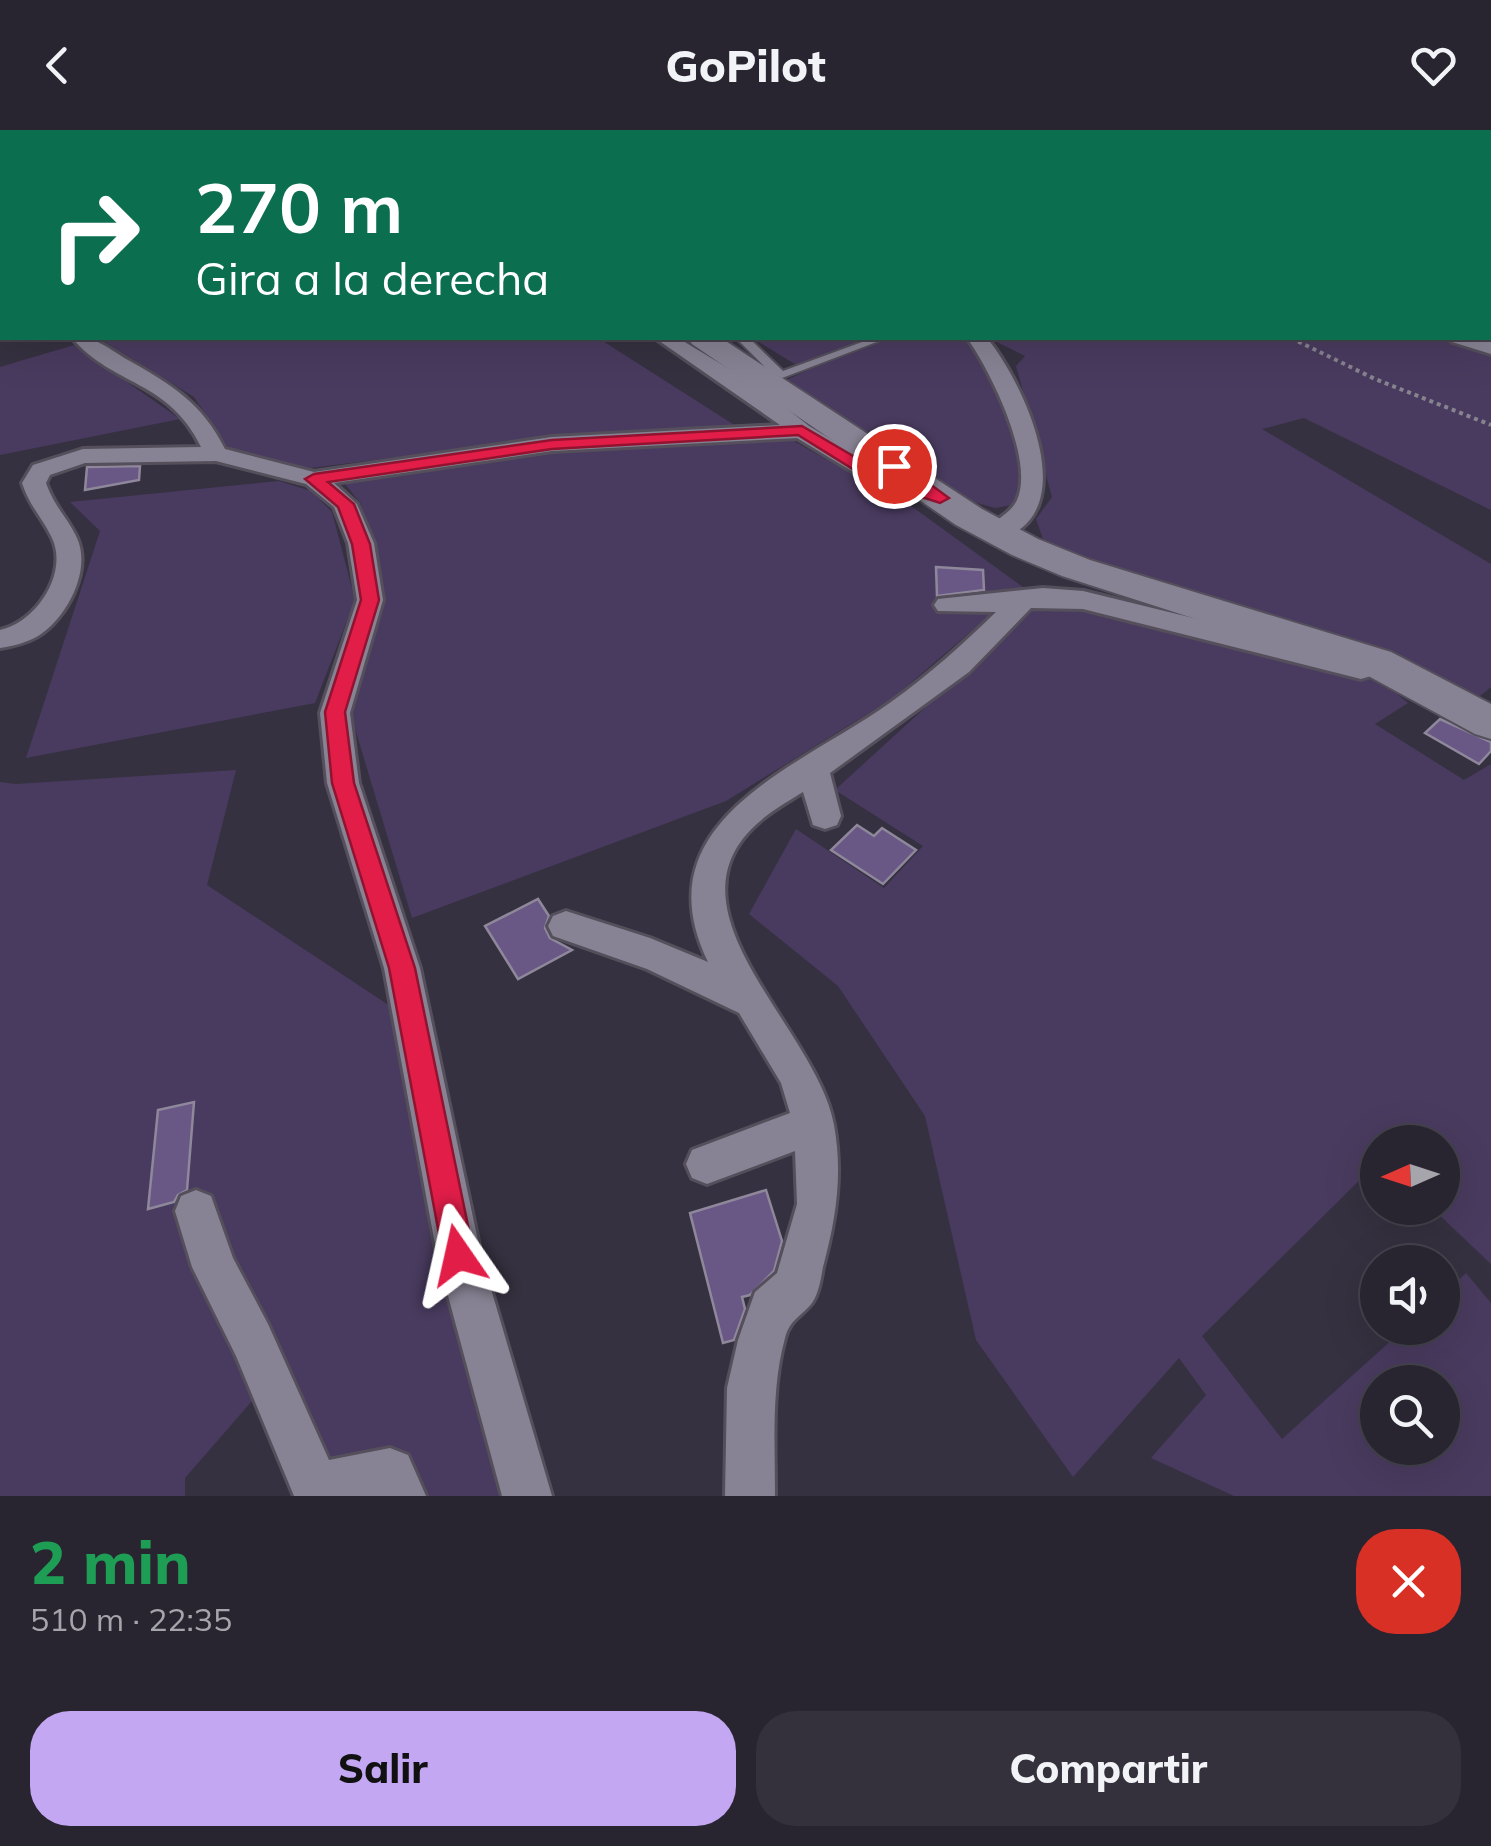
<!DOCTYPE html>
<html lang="es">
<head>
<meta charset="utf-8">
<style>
	body { margin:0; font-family:Mulish,sans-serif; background:#34313c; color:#f1f3f6; height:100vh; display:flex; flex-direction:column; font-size:38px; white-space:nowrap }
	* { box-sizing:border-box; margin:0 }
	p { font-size:32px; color:#a5a5ab }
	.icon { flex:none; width:55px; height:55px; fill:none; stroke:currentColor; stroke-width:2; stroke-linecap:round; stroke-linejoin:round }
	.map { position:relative; height:1366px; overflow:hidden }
	.side { display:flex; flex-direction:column; background:#282530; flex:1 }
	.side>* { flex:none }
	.top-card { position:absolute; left:0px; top:0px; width:1492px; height:210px; box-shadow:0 10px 40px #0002,0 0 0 2px #44424c; background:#0b6e4f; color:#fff; overflow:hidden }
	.needle { width:65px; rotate:267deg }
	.fabs { position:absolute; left:1360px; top:995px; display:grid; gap:20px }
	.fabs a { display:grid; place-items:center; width:100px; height:100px; border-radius:50%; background:#282530; box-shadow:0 10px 40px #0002,0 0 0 2px #44424c; font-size:50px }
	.pin { position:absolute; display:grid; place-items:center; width:85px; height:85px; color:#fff; margin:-42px; border:5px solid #fff; border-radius:50%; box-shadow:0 2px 10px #0007 }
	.me { position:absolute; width:110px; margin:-55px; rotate:349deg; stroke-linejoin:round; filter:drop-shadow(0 0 8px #0008) }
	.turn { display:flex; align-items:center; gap:35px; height:210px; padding:0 30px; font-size:45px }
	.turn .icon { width:130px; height:130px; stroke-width:2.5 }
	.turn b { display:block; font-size:70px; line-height:85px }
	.round { display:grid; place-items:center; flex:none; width:105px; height:105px; border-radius:40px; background:#34313c }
	.summary { display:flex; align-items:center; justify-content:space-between; height:170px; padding:0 30px }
	h1 { font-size:60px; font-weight:800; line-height:75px; color:#1e9e55 }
	.primary-button { display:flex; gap:20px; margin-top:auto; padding:20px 30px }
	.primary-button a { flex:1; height:115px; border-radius:40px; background:#c3a7f2; color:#111; font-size:40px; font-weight:800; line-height:115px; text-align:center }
	.primary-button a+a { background:#34313c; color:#f1f3f6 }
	header { display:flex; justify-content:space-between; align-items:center; height:130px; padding:0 30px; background:#282530; font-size:45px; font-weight:800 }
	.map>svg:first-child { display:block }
	.green { fill:#493b5f; fill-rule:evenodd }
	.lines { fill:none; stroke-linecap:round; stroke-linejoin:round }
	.stream { stroke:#24123a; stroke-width:5 }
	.building { fill:#695786; stroke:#8e889a; stroke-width:2.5 }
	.lane-casing { stroke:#544f5b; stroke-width:4 }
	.street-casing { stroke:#544f5b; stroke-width:6 }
	.secondary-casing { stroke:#544f5b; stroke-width:4 }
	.path-far1 { stroke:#87838f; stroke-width:2.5; stroke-dasharray:2.5 2.5; stroke-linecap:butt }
	.path { stroke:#87838f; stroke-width:4; stroke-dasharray:4 4; stroke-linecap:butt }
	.lane { fill:#888394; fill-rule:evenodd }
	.street { fill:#888394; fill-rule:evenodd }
	.secondary { fill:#888394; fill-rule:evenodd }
	.route { fill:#e11d48; stroke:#92132f; stroke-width:2.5 }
</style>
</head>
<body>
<header><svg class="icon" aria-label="back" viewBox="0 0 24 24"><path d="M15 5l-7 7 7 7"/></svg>GoPilot<svg class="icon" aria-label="heart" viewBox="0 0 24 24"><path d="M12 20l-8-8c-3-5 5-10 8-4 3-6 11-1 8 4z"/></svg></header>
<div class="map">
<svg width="1491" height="1366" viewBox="0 0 1491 1366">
	<rect width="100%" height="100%" fill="#363140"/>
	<!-- green -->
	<g class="green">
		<polygon points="1044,0 1491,0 1491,380 1304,288 1262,299 1491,434 1491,557 1480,566 1375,518 1074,426 1043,409 1036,389 1052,367 1016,236 1025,226 989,208 1490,208 1490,2 1041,2"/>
		<polygon points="98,208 598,208 739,298 559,307 310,338 228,318 194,267"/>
		<path d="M752 208 971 210C999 249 1026 321 1022 369L1013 375 995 378 960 368 784 251 806 241Z"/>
		<polygon points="74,215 180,289 0,325 0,237"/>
		<polygon points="790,309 914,378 1023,457 893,568 726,671 412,788 350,582 382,468 361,374 342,350 553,322"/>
		<polygon points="279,351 311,361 332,382 355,470 315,573 26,628 100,401 70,372"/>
		<path d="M1034 478C1151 478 1270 523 1383 552L1408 573 1375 594 1464 650 1491 634V1134L1432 1078H1442V1012H1378L1377 1033 1202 1206 1282 1309 1405 1198H1442L1443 1164 1466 1143 1491 1173V1366H1234L1151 1328 1206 1265 1179 1228 1073 1347 976 1210 925 986 838 856 749 784 796 699 884 758 923 716 835 660ZM1378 1252H1442V1318H1378Z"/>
		<polygon points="236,640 207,755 393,878 508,1366 416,1366 397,1321 327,1329 295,1254 252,1271 185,1348 185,1366 0,1366 0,652 16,654"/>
	</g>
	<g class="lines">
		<!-- stream -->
		<polyline class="stream" points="1231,2 1238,0"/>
	</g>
	<!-- building -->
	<g class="building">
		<polygon points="140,336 139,350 85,360 87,337"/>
		<polygon points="936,437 983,440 984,460 937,466"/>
		<polygon points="1440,589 1491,612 1491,621 1479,634 1425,603"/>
		<polygon points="857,695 874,706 882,698 916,720 883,754 831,720"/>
		<polygon points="538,769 549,786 545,798 550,808 572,820 518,849 485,796"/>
		<polygon points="194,972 187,1060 178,1065 174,1072 148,1079 158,980"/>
		<polygon points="766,1060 782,1111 774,1141 750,1165 742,1167 745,1179 734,1210 723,1213 690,1083"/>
	</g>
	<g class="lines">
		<defs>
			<g id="lane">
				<rect x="0" y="7" width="2" height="8"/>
				<polygon points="736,208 751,210 783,241 873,208 887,208 782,248 768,240"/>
			</g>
			<g id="street">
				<polygon points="66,0 82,0 83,2 67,2"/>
				<polygon points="812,0 826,0 827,2 813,2"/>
				<path d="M72 208C96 206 107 218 128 230 172 255 202 273 225 319L314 342 552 307 780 295 655 208H678L761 258 809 296 886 342 950 362 953 367 941 374 870 352 797 308 552 321 334 353 357 374 374 413 383 470 350 583 359 653 420 838 481 1125 552 1366H502L437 1125 384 838 327 653 320 583 357 470 348 413 334 377 306 354 216 331 85 333 50 345 46 353C55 378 68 388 77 408 92 441 66 489 38 506 26 513 13 516 0 518V500C35 493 69 444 52 408 42 387 30 377 22 353L33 335 83 319 201 317C168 249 114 257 72 208Z"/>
				<path d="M967 208H987C1024 253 1087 387 996 410L983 402C993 390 1010 385 1017 370 1035 330 990 240 967 208Z"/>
				<polygon points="1449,208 1491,211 1491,224 1452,212"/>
				<path d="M1043 458 1083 461 1361 529 1371 532 1375 539 1371 546 1361 549 1083 479 1031 478 969 542 830 643 841 686 837 695 825 699 813 695 803 662C789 671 772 680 759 692 657 780 817 898 834 995 843 1044 836 1089 823 1137 821 1148 819 1163 812 1173 801 1187 790 1189 785 1208 771 1259 775 1313 775 1366H725L727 1258 738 1210 755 1162 777 1143 797 1074 795 1021 707 1054 692 1048 686 1034 692 1020 790 983 781 953 739 883 647 839 553 806 548 796 553 786 566 781 650 808 708 832C639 690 801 637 891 572 929 545 963 514 996 482L938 481 934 475 938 469Z"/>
				<polygon points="196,1060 211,1066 233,1128 268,1194 329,1330 390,1318 408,1325 426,1366 294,1366 236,1226 192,1137 175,1081 181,1066"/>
			</g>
			<g id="secondary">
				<polygon points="284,0 308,0 310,2 286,2"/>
				<polygon points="688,208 721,208 982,379 1038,409 1090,430 1391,522 1491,574 1491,609 1475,604 1361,542 1062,446 1012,425 956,395 692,214"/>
			</g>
		</defs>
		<!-- lane casing -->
		<use href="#lane" class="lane-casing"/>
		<!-- street casing -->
		<use href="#street" class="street-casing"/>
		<!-- secondary casing -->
		<use href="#secondary" class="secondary-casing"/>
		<!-- path-far1 -->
		<polyline class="path-far1" points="751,0 755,2"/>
		<!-- path -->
		<polyline class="path" points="1291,208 1375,249 1491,295"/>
		<!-- lane -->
		<use href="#lane" class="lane"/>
		<!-- street -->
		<use href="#street" class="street"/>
		<!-- secondary -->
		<use href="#secondary" class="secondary"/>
	</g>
	<!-- route -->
	<polygon class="route" points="802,296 884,344 905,351 886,336 900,332 949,368 940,373 872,351 798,305 552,319 328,352 354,374 370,414 379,470 345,582 354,653 415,838 474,1125 469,1136 458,1140 448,1136 443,1125 389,838 332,653 325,582 361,470 352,414 338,377 305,349 314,344 552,310"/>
</svg>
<div class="fabs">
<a><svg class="needle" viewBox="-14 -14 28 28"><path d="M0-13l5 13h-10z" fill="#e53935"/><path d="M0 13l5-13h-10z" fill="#a5a5ab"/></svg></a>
<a><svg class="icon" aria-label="sound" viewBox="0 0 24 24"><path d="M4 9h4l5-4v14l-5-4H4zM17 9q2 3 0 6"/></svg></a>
<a><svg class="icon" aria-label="search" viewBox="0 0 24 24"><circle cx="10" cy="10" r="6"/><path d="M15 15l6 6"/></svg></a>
</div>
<div class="pin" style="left:894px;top:336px;background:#d93025"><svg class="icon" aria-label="arrive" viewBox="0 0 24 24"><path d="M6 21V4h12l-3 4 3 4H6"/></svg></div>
<svg class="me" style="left:458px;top:1125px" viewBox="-20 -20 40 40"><path d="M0-17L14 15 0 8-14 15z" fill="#e11d48" stroke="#fff" stroke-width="4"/></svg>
<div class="top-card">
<div class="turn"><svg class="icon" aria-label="right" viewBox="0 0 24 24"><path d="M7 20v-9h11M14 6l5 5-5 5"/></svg><div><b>270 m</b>Gira a la derecha</div></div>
</div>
</div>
<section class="side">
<div class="summary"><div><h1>2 min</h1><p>510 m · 22:35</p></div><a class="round" style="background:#d93025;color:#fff"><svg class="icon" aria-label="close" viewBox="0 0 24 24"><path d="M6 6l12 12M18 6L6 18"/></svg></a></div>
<div class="primary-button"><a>Salir</a><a>Compartir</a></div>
</section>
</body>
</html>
